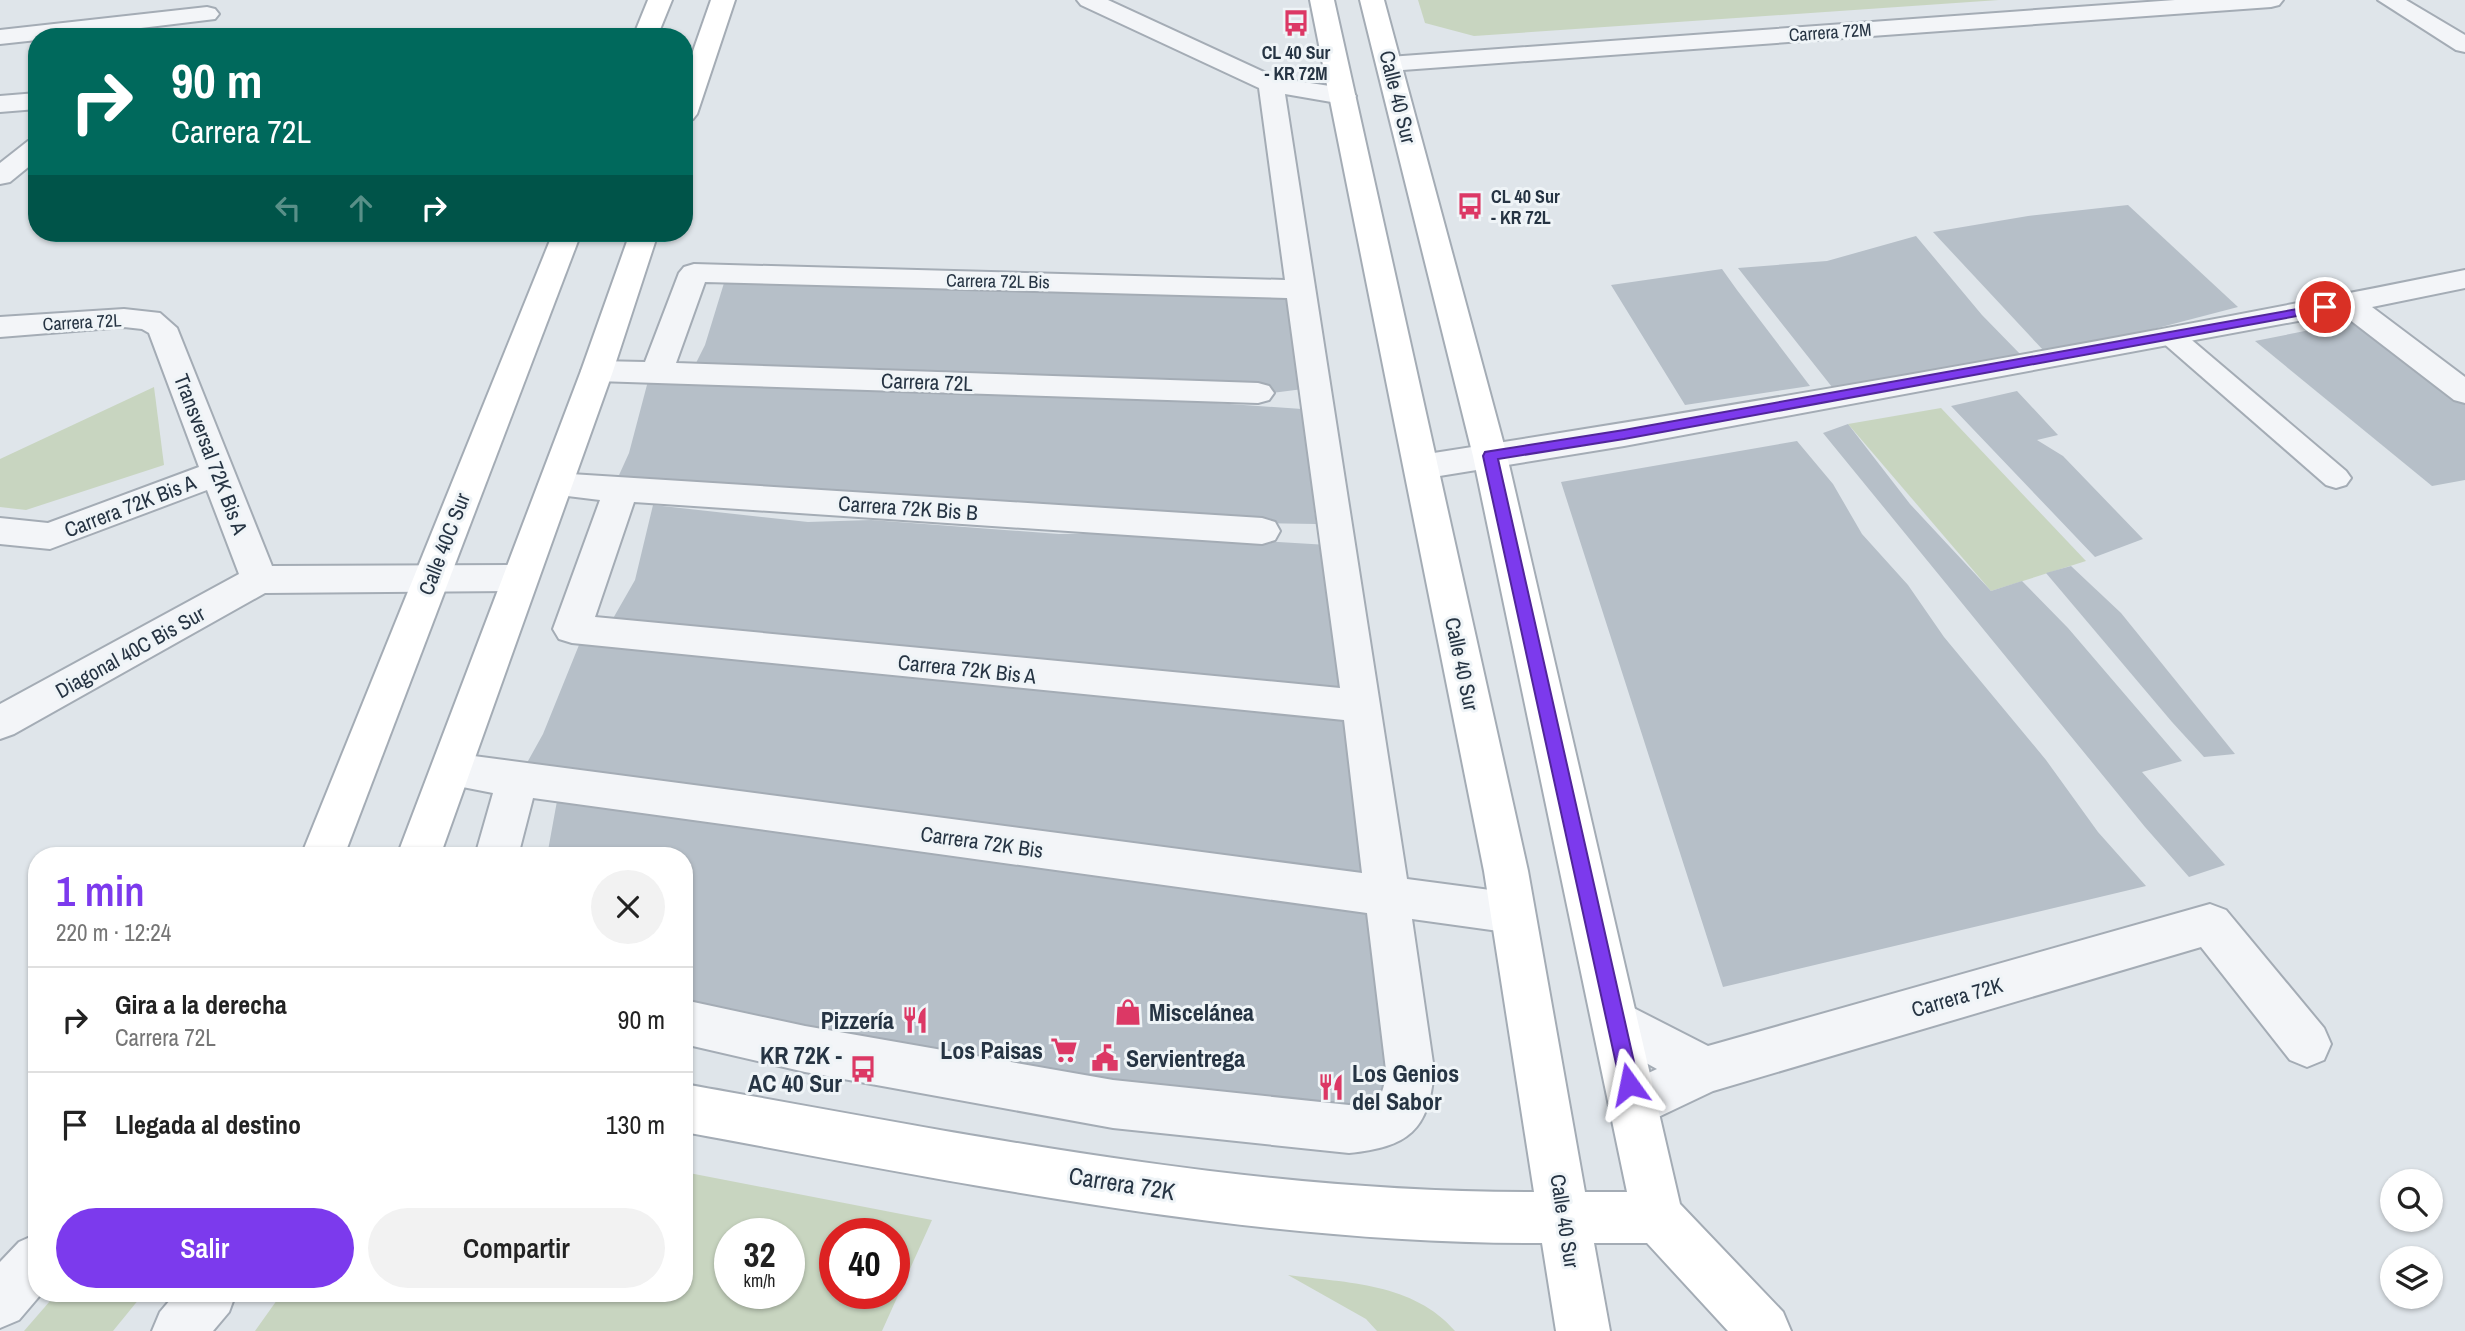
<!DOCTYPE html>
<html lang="es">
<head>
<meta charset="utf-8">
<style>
	body { margin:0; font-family:"Archivo Narrow",sans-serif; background:#f2f2f2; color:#222; height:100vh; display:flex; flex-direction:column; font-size:26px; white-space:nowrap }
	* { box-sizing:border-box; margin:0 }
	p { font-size:23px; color:#767676 }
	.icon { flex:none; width:38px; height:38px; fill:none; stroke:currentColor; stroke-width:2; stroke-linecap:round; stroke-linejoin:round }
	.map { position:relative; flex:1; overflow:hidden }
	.panel { position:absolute; left:28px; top:847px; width:665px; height:455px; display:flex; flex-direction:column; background:#fff; border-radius:28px; box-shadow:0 2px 5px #0004 }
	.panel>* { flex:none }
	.banner { position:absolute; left:28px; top:28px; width:665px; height:214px; border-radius:28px; box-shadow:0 2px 5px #0004; background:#00695c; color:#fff; overflow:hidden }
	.buttons { position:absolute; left:2380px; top:1169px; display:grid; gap:14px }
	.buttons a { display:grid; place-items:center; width:63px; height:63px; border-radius:50%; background:#fff; box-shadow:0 2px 5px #0004; font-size:35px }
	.speed { position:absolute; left:714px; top:1218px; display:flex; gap:14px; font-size:35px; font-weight:700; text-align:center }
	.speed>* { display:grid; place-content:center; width:91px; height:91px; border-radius:50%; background:#fff; box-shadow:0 2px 5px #0004; line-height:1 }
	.speed small { font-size:18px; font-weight:400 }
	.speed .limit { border:10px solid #d22; background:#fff; color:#111 }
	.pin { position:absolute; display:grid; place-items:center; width:60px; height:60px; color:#fff; margin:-30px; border:4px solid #fff; border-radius:50%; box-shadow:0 2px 7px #0007 }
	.me { position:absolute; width:77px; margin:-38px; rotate:348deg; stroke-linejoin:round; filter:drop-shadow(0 0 5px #0008) }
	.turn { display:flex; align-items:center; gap:24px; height:147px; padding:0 28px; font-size:32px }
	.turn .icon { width:91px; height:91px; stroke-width:2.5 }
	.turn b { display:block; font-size:49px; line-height:60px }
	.lanes { display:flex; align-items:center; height:66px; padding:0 28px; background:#0003; justify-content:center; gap:35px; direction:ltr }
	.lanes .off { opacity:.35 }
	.round { display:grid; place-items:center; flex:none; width:74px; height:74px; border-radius:37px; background:#f2f2f2 }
	.overview { display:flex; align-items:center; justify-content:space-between; height:119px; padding:0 28px }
	h1 { font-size:42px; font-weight:600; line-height:52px; color:#7c3aed }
	.button { display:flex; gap:14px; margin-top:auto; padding:14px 28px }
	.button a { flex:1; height:80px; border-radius:42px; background:#7c3aed; color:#fff; font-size:28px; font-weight:600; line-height:80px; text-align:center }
	.button a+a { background:#f2f2f2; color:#222 }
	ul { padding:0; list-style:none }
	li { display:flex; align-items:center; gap:21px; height:105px; padding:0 28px; border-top:2px solid #e0e0e0 }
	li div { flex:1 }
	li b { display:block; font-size:26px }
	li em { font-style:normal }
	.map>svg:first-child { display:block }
	.green { fill:#c8d5c0; fill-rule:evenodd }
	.building { fill:#b6bfc8 }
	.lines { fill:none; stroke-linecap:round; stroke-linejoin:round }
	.lane-casing { stroke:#a4acb5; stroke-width:4 }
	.street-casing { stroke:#a4acb5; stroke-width:4 }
	.secondary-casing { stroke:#a4acb5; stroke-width:4 }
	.lane { fill:#f3f5f8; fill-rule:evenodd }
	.street { fill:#f3f5f8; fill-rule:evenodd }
	.secondary { fill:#fff; fill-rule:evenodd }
	.route { fill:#7c3aed; stroke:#51269a; stroke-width:2 }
	.labels { text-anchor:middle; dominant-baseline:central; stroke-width:6; stroke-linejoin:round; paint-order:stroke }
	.far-street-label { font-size:18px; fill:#263443; stroke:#eff4f7 }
	.far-poi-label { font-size:18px; font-weight:bold; fill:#263443; stroke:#eff4f7 }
	.street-label { font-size:21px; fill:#263443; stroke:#eff4f7 }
	.near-poi-label { font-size:24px; font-weight:bold; fill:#263443; stroke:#eff4f7; text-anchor:start }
	.near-street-label { font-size:24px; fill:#263443; stroke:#eff4f7 }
</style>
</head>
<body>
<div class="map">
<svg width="2465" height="1331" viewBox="0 0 2465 1331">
	<rect width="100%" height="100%" fill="#dfe5ea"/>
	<!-- green -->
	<g class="green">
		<polygon points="1418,0 1999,0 1474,36 1425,23"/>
		<polygon points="154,387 164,465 26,510 0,507 0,459"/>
		<polygon points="1941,408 2086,561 1991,591 1848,424"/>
		<path d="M684 1172 932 1220 882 1331H255L282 1293H684ZM730 1234H789V1293H730ZM835 1234H894V1293H835Z"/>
		<path d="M1288 1275C1347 1283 1414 1283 1455 1331H1377L1366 1319Z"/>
		<polygon points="57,1293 144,1293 113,1331 24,1331"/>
	</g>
	<!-- building -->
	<g class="building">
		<polygon points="2128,205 2238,307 2146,331 2044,351 1933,232 2028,216"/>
		<polygon points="1916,236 1982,315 2022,356 1832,387 1738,268 1827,261"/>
		<polygon points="1722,269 1737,290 1810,386 1685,405 1611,285"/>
		<polygon points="724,283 1291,297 1303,389 1265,394 693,369 705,345"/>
		<polygon points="2360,320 2465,399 2465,480 2432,486 2255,341"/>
		<polygon points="648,381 1130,397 1302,409 1316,524 1254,523 615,484 629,453"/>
		<polygon points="2017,391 2058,435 2037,440 2063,456 2143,539 2095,557 1951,406"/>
		<polygon points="1848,424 1910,504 1991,591 2022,581 2068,628 2182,761 2142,772 2225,865 2189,877 2145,827 1823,433"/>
		<polygon points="1797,441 1833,484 1862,534 1908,585 1944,637 2046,760 2098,832 2146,886 1723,987 1561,482"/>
		<polygon points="653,505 808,522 871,520 1059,534 1133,533 1328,545 1347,696 611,622 635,580"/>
		<polygon points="2071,566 2121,613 2235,754 2204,757 2172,722 2046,573"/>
		<polygon points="579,645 1348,714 1368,879 523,770 543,734"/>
		<polygon points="557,801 760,830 1369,909 1395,1072 1367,1117 1202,1103 684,1011 684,856 547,856"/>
	</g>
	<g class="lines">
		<defs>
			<polygon id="lane" points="2171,328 2180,330 2346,471 2351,478 2346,485 2336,488 2326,485 2162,342 2158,336 2162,330"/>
			<g id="street">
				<path d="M1077 0H1108L1277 78 1343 88 1352 91 1356 96 1352 101 1343 104 1285 94 1407 879 1513 893 1529 899 1535 913 1529 927 1513 933 1412 919 1434 1070C1429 1131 1408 1147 1349 1153L1113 1128 805 1072 684 1044V1000L805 1026 1113 1080 1349 1105C1380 1101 1383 1101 1386 1070L1367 913 533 798 518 856H475L493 793 437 782 431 770 437 758 451 753 1362 873 1344 720 572 643 559 639 553 629 600 500 543 493 538 485 543 477 555 473 1262 518 1275 522 1280 531 1275 540 1262 544 634 502 595 617 1340 688 1287 298 705 282 676 363 1258 383 1269 386 1274 393 1269 400 1258 403 597 381 586 378 581 371 586 364 597 361 645 362 679 273 684 267 694 264 1285 280 1259 88 1081 5Z"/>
				<polygon points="2175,0 2283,0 2279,5 2271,7 1389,71 1380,69 1377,64 1380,59 1389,57"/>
				<polygon points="2378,0 2406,0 2465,35 2465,52 2456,50"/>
				<polygon points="207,7 215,9 219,14 215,19 67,37 37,37 37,40 0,44 0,30"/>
				<polygon points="37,93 37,109 0,112 0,96"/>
				<polygon points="37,139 37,160 10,182 0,184 0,163 28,141"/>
				<path d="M2465 270V288L2372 307 2465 377V403L2454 400 2341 313 1624 446 1421 479 1409 475 1404 467 1409 459 1421 455C1770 401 2119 340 2465 270Z"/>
				<polygon points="124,309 160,313 177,328 272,566 520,565 533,569 538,578 533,587 520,591 265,593 14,734 0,739 0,704 239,574 207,490 50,549 0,544 0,518 48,523 199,467 149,333 142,329 124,327 0,337 0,317"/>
				<polygon points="2210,904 2226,910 2324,1028 2331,1044 2324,1060 2307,1067 2290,1060 2201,947 1713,1091 1633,1129 1616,1122 1609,1105 1616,1088 1657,1069 1599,1037 1593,1021 1599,1005 1616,999 1708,1046"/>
				<polygon points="37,1234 37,1293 42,1293 19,1320 0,1328 0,1262 19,1242"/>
				<polygon points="176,1293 236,1293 229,1312 213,1331 152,1331 160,1312"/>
			</g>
			<g id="secondary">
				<polygon points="648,0 672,0 657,37 633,37"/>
				<polygon points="711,0 735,0 697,114 693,119 684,122 684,77"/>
				<path d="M1310 0H1334L1528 871 1585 1192H1627L1473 456 1360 0H1384L1507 456 1680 1204 1783 1312 1791 1331H1728L1647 1243H1594L1610 1331H1556L1542 1243C1252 1244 969 1184 684 1132V1084C966 1134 1247 1193 1534 1192L1484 871Z"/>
				<polygon points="553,233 581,233 344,856 301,856"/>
				<polygon points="630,233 658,233 613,371 440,856 397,856 581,371"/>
			</g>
		</defs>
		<!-- lane casing -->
		<use href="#lane" class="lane-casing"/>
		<!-- street casing -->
		<use href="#street" class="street-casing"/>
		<!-- secondary casing -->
		<use href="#secondary" class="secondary-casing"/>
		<!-- lane -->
		<use href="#lane" class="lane"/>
		<!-- street -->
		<use href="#street" class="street"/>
		<!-- secondary -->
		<use href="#secondary" class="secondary"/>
	</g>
	<!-- route -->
	<polygon class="route" points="2325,304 2330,305 2330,310 1624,439 1498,459 1639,1084 1636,1091 1629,1094 1622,1091 1483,456 1485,452 1624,430"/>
	<!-- icons -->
	<defs>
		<symbol id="bus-bare" viewBox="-9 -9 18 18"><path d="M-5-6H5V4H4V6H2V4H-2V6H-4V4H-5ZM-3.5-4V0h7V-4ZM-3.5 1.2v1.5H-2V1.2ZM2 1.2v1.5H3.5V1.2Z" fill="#dc3865" stroke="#eff4f7" stroke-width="2.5" paint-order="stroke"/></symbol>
		<symbol id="shop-bare" viewBox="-9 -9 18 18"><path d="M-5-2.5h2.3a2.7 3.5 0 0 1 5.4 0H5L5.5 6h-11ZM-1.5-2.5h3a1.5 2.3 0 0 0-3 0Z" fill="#dc3865" stroke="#eff4f7" stroke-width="2.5" paint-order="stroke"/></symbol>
		<symbol id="restaurant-bare" viewBox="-9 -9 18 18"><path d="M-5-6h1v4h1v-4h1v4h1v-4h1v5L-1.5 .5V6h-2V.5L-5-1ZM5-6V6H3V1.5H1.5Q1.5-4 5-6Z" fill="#dc3865" stroke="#eff4f7" stroke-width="2.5" paint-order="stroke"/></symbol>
		<symbol id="supermarket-bare" viewBox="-9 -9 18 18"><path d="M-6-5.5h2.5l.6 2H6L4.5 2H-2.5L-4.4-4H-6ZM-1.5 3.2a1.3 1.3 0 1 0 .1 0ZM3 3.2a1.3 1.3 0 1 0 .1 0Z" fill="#dc3865" stroke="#eff4f7" stroke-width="2.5" paint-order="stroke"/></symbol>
		<symbol id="civic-bare" viewBox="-9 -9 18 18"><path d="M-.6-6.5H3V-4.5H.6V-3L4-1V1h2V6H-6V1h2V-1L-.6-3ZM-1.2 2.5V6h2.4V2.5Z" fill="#dc3865" stroke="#eff4f7" stroke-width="2.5" paint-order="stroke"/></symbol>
	</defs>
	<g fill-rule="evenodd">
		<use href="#bus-bare" x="1277" y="4" width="38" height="38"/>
		<use href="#bus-bare" x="1451" y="187" width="38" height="38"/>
		<use href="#shop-bare" x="1109" y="993" width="38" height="38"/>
		<use href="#restaurant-bare" x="896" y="1001" width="38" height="38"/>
		<use href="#supermarket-bare" x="1045" y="1031" width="38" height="38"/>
		<use href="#civic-bare" x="1086" y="1039" width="38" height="38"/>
		<use href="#bus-bare" x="844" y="1050" width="38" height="38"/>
		<use href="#restaurant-bare" x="1312" y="1068" width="38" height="38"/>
	</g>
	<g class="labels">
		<!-- far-street labels -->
		<g class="far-street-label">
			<text transform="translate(1830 32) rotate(-4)">Carrera 72M</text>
			<text transform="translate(998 281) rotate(1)">Carrera 72L Bis</text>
			<text transform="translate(82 322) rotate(-3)">Carrera 72L</text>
		</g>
		<!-- far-poi labels -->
		<g class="far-poi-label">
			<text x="1296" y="52">CL 40 Sur<tspan x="1296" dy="21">- KR 72M</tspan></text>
			<text x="1491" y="196" text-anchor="start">CL 40 Sur<tspan x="1491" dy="21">- KR 72L</tspan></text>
		</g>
		<!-- street labels -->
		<g class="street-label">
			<text transform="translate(1398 97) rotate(76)">Calle 40 Sur</text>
			<text transform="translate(927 382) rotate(2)">Carrera 72L</text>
			<text transform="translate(211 454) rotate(69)">Transversal 72K Bis A</text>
			<text transform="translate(130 506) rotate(-21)">Carrera 72K Bis A</text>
			<text transform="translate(908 508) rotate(4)">Carrera 72K Bis B</text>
			<text transform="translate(444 544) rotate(-69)">Calle 40C Sur</text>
			<text transform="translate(130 652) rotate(-29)">Diagonal 40C Bis Sur</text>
			<text transform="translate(1462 664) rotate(78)">Calle 40 Sur</text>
			<text transform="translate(967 669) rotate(6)">Carrera 72K Bis A</text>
			<text transform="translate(982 842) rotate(8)">Carrera 72K Bis</text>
			<text transform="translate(1957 997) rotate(-16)">Carrera 72K</text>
			<text transform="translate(1565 1221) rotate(81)">Calle 40 Sur</text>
		</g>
		<!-- near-poi labels -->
		<g class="near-poi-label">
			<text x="1149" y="1012">Miscelánea</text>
			<text x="894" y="1020" text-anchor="end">Pizzería</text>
			<text x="1043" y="1050" text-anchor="end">Los Paisas</text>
			<text x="842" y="1055" text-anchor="end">KR 72K -<tspan x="842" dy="28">AC 40 Sur</tspan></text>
			<text x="1126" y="1058">Servientrega</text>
			<text x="1352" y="1073">Los Genios<tspan x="1352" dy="28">del Sabor</tspan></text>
		</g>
		<!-- near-street labels -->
		<g class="near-street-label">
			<text transform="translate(1122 1183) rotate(9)">Carrera 72K</text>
		</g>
	</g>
</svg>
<div class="buttons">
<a><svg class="icon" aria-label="search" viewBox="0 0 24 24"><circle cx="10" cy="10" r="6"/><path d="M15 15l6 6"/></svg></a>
<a><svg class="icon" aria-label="layers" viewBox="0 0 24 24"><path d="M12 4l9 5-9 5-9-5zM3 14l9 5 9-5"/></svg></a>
</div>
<div class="speed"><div>32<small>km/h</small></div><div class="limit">40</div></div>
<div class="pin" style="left:2325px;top:307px;background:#d93025"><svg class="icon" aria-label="arrive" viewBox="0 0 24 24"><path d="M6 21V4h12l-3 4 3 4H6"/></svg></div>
<svg class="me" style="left:1629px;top:1084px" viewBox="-20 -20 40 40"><path d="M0-17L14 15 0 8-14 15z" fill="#7c3aed" stroke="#fff" stroke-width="4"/></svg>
<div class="banner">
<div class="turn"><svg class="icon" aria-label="right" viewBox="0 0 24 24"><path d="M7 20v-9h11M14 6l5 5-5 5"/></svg><div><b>90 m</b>Carrera 72L</div></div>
<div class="lanes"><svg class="icon off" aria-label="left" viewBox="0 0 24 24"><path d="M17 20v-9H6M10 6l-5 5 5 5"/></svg><svg class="icon off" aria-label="ahead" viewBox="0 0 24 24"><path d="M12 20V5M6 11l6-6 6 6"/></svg><svg class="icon" aria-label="right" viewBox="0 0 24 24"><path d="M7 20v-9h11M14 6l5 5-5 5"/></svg></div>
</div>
<section class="panel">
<div class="overview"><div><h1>1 min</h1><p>220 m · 12:24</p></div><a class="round"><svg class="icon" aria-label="close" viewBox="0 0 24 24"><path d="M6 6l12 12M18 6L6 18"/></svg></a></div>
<ul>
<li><svg class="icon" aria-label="right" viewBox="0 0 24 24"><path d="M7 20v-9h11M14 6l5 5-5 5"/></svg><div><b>Gira a la derecha</b><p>Carrera 72L</p></div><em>90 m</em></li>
<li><svg class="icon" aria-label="arrive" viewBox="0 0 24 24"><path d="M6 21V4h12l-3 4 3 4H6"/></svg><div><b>Llegada al destino</b></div><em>130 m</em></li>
</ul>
<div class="button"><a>Salir</a><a>Compartir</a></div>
</section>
</div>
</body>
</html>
